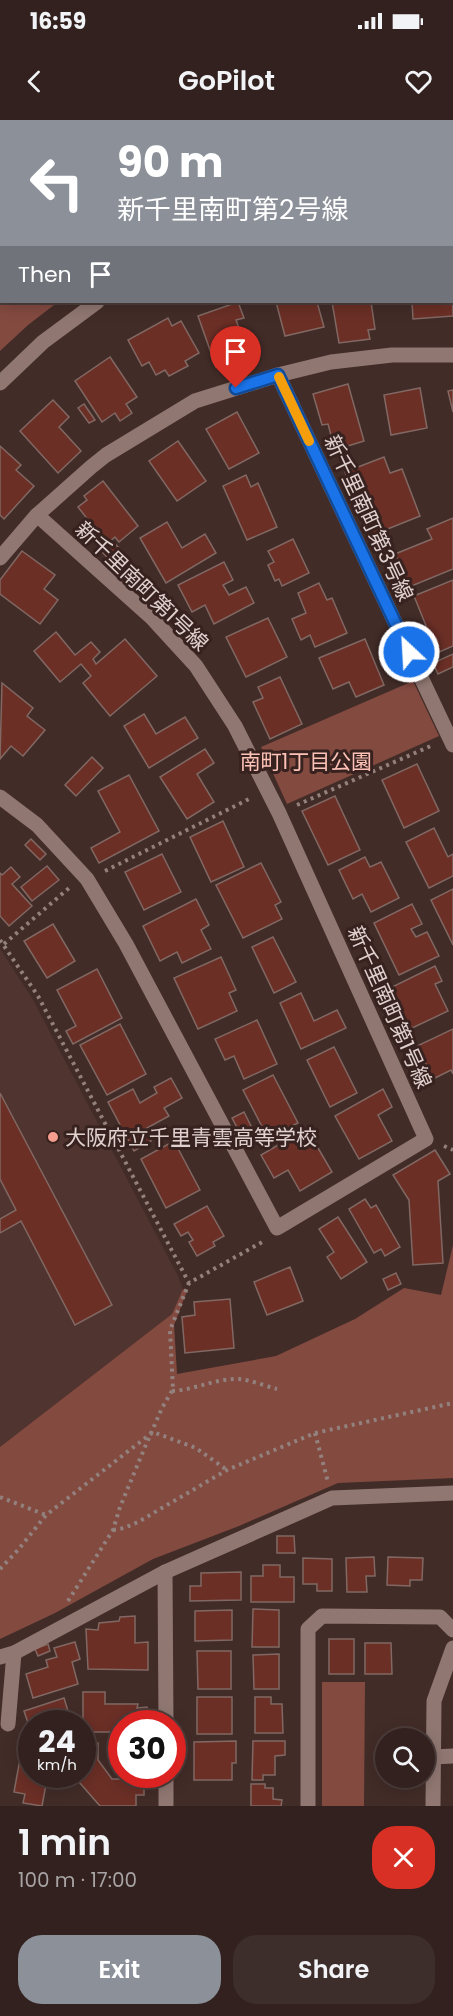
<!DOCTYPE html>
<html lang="en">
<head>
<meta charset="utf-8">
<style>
	body { margin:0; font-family:Poppins,"Noto Sans JP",sans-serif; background:#3d2e2b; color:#f1f3f6; height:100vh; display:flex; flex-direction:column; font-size:22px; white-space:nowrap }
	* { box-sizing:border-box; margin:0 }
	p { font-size:20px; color:#a8a3a4 }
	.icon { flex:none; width:33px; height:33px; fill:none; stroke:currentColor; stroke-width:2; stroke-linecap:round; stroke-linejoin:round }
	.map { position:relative; height:1686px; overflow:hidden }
	.panel { display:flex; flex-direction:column; background:#32211e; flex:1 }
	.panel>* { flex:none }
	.banner { position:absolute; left:0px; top:0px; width:453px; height:183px; box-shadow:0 3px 15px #0003,0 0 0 2px #4d3e3c; background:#8c9099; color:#fff; overflow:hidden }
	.controls { position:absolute; left:375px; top:1608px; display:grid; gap:12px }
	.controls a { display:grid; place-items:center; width:60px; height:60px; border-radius:50%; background:#32211e; box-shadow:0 3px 15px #0003,0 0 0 2px #4d3e3c; font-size:30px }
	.speed { position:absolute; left:18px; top:1590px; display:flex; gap:12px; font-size:30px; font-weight:700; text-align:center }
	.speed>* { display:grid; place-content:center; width:78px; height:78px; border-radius:50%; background:#32211e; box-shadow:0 3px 15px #0003,0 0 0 2px #4d3e3c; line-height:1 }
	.speed small { font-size:15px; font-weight:400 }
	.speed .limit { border:9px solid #d22; background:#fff; color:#111 }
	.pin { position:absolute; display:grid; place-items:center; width:51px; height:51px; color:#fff; margin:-62px -26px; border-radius:50% 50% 50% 0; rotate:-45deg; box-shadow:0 0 6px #0007 }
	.pin .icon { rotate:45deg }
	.me { position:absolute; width:66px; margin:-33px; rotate:335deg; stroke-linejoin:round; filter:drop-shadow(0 0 4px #0008) }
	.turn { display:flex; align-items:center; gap:21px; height:126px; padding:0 18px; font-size:27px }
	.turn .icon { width:78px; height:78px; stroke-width:2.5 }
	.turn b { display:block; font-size:42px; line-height:51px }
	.then { display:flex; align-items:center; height:57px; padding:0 18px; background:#0003; gap:12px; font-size:22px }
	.round { display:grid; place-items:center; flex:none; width:63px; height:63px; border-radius:24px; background:#3d2e2b }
	.headline { display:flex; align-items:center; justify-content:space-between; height:102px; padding:0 18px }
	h1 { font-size:36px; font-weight:600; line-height:45px }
	.cta { display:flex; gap:12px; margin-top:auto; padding:12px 18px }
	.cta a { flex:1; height:69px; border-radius:24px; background:#8c9099; color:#fff; font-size:24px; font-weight:600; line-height:69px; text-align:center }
	.cta a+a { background:#3d2e2b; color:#f1f3f6 }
	.status { display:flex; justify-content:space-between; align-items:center; height:42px; padding:0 30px; background:#32211e; direction:ltr }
	.status svg { height:16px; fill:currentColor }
	header { display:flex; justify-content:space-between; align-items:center; height:78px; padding:0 18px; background:#32211e; font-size:27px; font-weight:600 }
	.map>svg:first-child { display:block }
	.built { fill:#50342f }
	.green { fill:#834a40 }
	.building { fill:#6b2f26; stroke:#816863; stroke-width:1.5 }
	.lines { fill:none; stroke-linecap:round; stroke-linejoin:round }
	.path { stroke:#93817e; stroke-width:4; stroke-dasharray:3 4.5; stroke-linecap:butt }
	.minor { stroke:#907772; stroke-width:15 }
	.tertiary { stroke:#907772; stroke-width:15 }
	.route-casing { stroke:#114b97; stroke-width:15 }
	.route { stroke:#1a73e8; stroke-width:10 }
	.slow { stroke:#f59e0b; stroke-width:10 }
	.poi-dot { fill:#f59d8e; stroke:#37221f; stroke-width:2 }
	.labels { text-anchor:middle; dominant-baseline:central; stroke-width:6; stroke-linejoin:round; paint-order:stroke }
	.street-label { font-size:21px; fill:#e0d1cf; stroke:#37221f }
	.park-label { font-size:21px; fill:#fdc1b6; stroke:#37221f }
	.poi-label { font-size:21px; fill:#e0d1cf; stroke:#37221f; text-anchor:start }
</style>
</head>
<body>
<div class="status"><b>16:59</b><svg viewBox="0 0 49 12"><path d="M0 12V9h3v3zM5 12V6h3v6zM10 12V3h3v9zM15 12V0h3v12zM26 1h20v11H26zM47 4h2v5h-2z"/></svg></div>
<header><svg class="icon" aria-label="back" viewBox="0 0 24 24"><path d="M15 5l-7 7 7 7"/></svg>GoPilot<svg class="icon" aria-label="heart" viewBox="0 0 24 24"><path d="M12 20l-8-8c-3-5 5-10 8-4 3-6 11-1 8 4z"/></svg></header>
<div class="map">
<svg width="453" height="1686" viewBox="0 0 453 1686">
	<rect width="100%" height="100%" fill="#422c28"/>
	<!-- built -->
	<polygon class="built" points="0,829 32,878 178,1156 183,1169 172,1194 0,1327"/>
	<!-- green -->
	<g class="green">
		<polygon points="0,0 453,0 453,71 452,2 2,2 2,182 58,182 28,205 0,231"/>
		<polygon points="413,561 439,616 287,684 261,627"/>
		<polygon points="453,1125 453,1358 338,1363 239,1406 153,1439 55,1493 0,1519 0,1327 172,1194 183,1169 187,1171 174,1205 177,1254 276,1236 355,1199 404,1168 441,1175"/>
		<polygon points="322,1562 365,1562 364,1686 322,1686"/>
	</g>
	<!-- building -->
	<g class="building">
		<polygon points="452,153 453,196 413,199 412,182 452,182"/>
		<polygon points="238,182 244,198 236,200 249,235 216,247 198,196"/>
		<polygon points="276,182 317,182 324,207 285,216"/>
		<polygon points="332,182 371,182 375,209 368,210 370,219 339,223"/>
		<polygon points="168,198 172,206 181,201 199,233 185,241 188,246 169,256 165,250 156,255 149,242 142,246 128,220"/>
		<polygon points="110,237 137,277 126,284 132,293 120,301 115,293 102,302 75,261"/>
		<polygon points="348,264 364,321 335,330 328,304 322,305 313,274"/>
		<polygon points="420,268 427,308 391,315 384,275"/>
		<polygon points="453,270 453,292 448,271"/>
		<polygon points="53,280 69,297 59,307 81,331 58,353 20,311"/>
		<polygon points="84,284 95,300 89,303 78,288"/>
		<polygon points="237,292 259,333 229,349 206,309"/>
		<polygon points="178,321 206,361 177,381 149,341"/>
		<polygon points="0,326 21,345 16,350 34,366 4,399 0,395"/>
		<polygon points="384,337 390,353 402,349 420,396 370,416 345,352"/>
		<polygon points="246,355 251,367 258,363 277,407 247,420 223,366"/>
		<polygon points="103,361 138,406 119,422 115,417 107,424 78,387 87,380 84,376"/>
		<polygon points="453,398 453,449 409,467 395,434 432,419 427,409"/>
		<polygon points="167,402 182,428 205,414 216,433 166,463 140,418"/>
		<polygon points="293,419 309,453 282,466 279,459 275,461 268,445 274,442 268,431"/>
		<polygon points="114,423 122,431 111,441 103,433"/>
		<polygon points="22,431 55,455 44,469 58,480 40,504 0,474 0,460"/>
		<polygon points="224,442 233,460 223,465 229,475 246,467 254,483 214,504 205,485 192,492 178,465"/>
		<polygon points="453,460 453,526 437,533 414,476"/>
		<polygon points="319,463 327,480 332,478 347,513 315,527 310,515 301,520 292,499 306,493 298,473"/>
		<polygon points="268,498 287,537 246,557 226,517"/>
		<polygon points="56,512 75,535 91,522 100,532 93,539 96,544 125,519 157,556 110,596 83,563 91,556 81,544 60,562 34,531"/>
		<polygon points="365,519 384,565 356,577 349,562 333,569 319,538"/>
		<polygon points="453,534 453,547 438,554 433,543"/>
		<polygon points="280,557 302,604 270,619 253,582 263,578 258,567"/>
		<polygon points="2,563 33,588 27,596 45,610 23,636 11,626 0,639"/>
		<polygon points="144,594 156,614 185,597 198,618 149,648 124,606"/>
		<polygon points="205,629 214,643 197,654 214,682 187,699 160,657"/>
		<polygon points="92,637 103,648 76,676 65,665"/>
		<polygon points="417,644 439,691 404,708 382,660"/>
		<polygon points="129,655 159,711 99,743 91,728 120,712 98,671"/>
		<polygon points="335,676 360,730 328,745 302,691"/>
		<polygon points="223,701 244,747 211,762 190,717"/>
		<polygon points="434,708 448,737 453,734 453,756 429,768 406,722"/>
		<polygon points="31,719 46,734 40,740 25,725"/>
		<polygon points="162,734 181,772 144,790 125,752"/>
		<polygon points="365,737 370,747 381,742 399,778 371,792 362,774 353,779 339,750"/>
		<polygon points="261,743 281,782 275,785 282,799 243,818 216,765"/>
		<polygon points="47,746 59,760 32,781 21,767"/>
		<polygon points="11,747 20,757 12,764 32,786 9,806 0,796 0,753 2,755"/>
		<polygon points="453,769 453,825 431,780"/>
		<polygon points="196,779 209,805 201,810 211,829 182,843 177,832 160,841 143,806"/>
		<polygon points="412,784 422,804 411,809 416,817 427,812 439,836 399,855 374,803"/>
		<polygon points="53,804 75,841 47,858 24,821"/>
		<polygon points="273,817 296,862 274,873 252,827"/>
		<polygon points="221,837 236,870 229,873 237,891 198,909 174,858"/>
		<polygon points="435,846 442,861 435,864 448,891 410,909 390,868"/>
		<polygon points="97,849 122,898 73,924 66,911 76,906 57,870"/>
		<polygon points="301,873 314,901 337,890 346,908 301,929 280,883"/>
		<polygon points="257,900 277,944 244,959 234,936 225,940 215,919"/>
		<polygon points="120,904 146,954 107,975 80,925"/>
		<polygon points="453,909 453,954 451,950 433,959 417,926"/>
		<polygon points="334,927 357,973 330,987 307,940"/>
		<polygon points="273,955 298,1003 268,1018 243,970"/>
		<polygon points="171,958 182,978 164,988 169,996 145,1009 151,1021 134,1031 108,982 133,969 140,983 157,973 154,967"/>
		<polygon points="383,969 392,987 378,995 392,1021 359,1039 335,996"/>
		<polygon points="0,973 112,1185 75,1205 21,1101 0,1113 0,1099 16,1090 0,1059"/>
		<polygon points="244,992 255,1014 244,1020 232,998"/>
		<polygon points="299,1013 306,1025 314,1021 332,1052 300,1071 288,1050 274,1058 261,1035"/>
		<polygon points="174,1021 200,1070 166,1088 141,1039"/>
		<polygon points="435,1030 450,1054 438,1061 443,1143 413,1145 409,1080 393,1055"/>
		<polygon points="365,1079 371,1088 376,1085 400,1127 385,1136 381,1129 374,1133 349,1089"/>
		<polygon points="207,1086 224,1116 213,1122 215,1126 197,1136 189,1122 193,1120 188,1112 181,1116 174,1104"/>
		<polygon points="338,1097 367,1142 341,1159 327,1137 334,1132 319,1109"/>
		<polygon points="290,1147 303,1181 267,1195 254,1162"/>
		<polygon points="396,1153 401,1164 388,1170 383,1159"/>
		<polygon points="230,1179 234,1228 185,1233 182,1197 195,1195 194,1182"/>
		<polygon points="277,1416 294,1416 295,1433 277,1433"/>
		<polygon points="374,1437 375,1456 366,1456 367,1472 347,1472 346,1438"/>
		<polygon points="388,1437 423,1438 422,1460 410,1460 410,1466 387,1465"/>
		<polygon points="303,1438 332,1439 332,1471 317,1471 317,1464 303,1464"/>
		<polygon points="263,1445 280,1445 280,1457 294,1457 294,1482 251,1482 251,1456 263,1456"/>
		<polygon points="241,1452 241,1480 190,1481 190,1466 201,1466 201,1453"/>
		<polygon points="253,1489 279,1490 279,1527 252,1527"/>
		<polygon points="232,1490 232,1520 195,1521 195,1491"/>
		<polygon points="135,1496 135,1523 148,1522 148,1550 88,1549 86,1509 98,1510 99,1503 119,1501 120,1497"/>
		<rect x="329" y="1519" width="25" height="35"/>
		<polygon points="75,1522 80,1539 72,1542 78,1564 33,1578 26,1554 48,1547 46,1540 57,1537 54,1528"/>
		<polygon points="365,1523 391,1523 392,1554 365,1554"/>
		<polygon points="48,1524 50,1531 38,1536 35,1529"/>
		<polygon points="197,1531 231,1531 231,1569 198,1569"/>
		<polygon points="279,1534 279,1569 254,1569 253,1535"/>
		<polygon points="83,1572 105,1572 105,1584 138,1584 137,1588 147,1587 147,1604 122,1604 122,1612 83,1612"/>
		<rect x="197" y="1577" width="35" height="37"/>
		<polygon points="255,1577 271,1577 271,1584 282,1584 283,1613 255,1613"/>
		<polygon points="64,1578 72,1604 32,1604 32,1615 24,1591"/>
		<polygon points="236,1621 236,1643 232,1643 232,1660 194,1660 194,1622"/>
		<polygon points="253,1621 285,1621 285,1635 275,1636 275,1655 263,1655 263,1660 252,1660"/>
		<polygon points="82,1623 98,1623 98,1640 112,1659 144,1659 144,1675 136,1675 136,1686 100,1686 79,1662 80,1654 82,1654"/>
		<polygon points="20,1639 32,1641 32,1654 48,1654 42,1686 23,1683 25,1674 14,1672"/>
		<polygon points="251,1664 265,1664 265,1668 273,1668 273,1679 282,1680 281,1686 251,1686"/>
	</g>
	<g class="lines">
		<!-- path -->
		<g class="path">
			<polyline points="192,0 193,2"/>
			<polyline points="340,0 342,2"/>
			<polyline points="410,0 411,2"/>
			<polyline points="24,2 24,0"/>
			<polyline points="204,2 206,0"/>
			<polyline points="248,2 248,0"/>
			<polyline points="400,2 406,0"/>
			<polyline points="0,19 2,19"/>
			<polyline points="0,120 2,119"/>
			<polyline points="297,685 433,625"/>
			<polyline points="105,751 251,678"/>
			<polyline points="0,820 38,876 189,1163 264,1121"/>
			<polyline points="4,824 69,768"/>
			<polyline points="444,1026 453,1030"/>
			<path d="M172 1271C195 1270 216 1258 239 1259 251 1260 265 1266 277 1269"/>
			<polyline points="315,1313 328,1362"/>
			<polyline points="0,1377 46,1395"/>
			<polyline points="113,1410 124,1408 138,1402 227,1350 315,1313 453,1283"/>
			<polyline points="0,1449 18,1430 46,1395 153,1312 196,1328 227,1350"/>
			<polyline points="68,1481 113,1410 120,1387 145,1327 162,1288 173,1269 170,1210 189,1163"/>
		</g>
		<!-- minor -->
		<g class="minor">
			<polyline points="278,255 453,625"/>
			<polyline points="0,438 37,395 91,347 106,335 195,281 278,255 331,242 392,235 453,235"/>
			<polyline points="0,677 37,705 87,759 126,824 277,1108 426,1019 279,693 235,606 196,546 152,498 37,395"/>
			<polyline points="165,1452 166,1604"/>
			<polyline points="0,1537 14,1533 165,1452 332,1378 453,1373"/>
			<polyline points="8,1604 14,1533"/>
			<polyline points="433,1637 453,1636"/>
			<polyline points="166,1654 166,1686"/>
			<polyline points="308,1686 308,1509 322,1496 440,1497 453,1510"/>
			<polyline points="433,1686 434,1581 453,1528"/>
		</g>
		<!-- tertiary -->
		<g class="tertiary">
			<polyline points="452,92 453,92"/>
			<polyline points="0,263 43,222 97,182"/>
		</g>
	</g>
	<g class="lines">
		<defs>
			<polyline id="route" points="236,268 278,255 409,532"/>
		</defs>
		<!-- route casing -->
		<use href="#route" class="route-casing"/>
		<!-- route -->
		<use href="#route" class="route"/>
		<!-- slow -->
		<polyline class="slow" points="279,257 309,321"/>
	</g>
	<!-- markers -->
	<circle class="poi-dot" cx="53" cy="1017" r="6"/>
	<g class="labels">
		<!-- street labels -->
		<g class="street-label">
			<text transform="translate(369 398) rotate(65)">新千里南町第3号線</text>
			<text transform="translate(142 466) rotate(44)">新千里南町第1号線</text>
			<text transform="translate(390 887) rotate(66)">新千里南町第1号線</text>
		</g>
		<!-- park labels -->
		<g class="park-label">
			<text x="306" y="641">南町1丁目公園</text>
		</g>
		<!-- poi labels -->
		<g class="poi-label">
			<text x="65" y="1017">大阪府立千里青雲高等学校</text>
		</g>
	</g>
</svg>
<div class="controls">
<a><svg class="icon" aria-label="search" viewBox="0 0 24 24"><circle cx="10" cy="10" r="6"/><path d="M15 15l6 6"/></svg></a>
</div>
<div class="speed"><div>24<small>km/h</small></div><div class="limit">30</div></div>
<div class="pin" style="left:236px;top:268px;background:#d93025"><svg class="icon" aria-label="arrive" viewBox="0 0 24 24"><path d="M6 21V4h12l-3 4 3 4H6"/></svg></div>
<svg class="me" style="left:409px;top:532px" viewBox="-20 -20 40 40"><circle r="17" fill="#1a73e8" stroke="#fff" stroke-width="3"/><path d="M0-11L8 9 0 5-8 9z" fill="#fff"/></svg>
<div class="banner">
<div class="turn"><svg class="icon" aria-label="left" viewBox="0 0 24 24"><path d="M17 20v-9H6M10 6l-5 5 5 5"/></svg><div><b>90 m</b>新千里南町第2号線</div></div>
<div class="then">Then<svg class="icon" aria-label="arrive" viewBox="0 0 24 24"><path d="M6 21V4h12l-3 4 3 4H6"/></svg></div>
</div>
</div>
<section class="panel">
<div class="headline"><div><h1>1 min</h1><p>100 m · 17:00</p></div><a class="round" style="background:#d93025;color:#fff"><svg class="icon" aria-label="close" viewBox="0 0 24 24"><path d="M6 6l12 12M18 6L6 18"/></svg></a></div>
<div class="cta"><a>Exit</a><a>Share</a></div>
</section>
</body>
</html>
